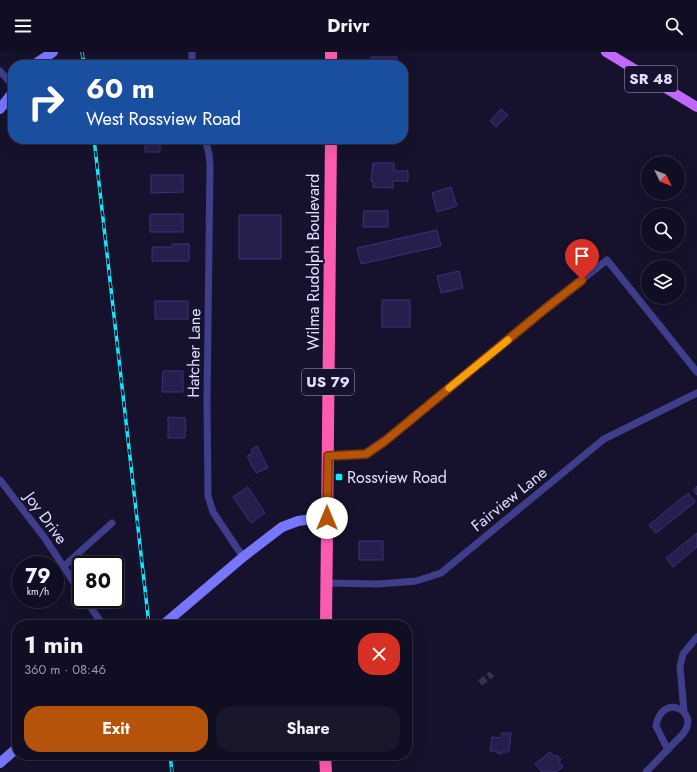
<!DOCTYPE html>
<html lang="en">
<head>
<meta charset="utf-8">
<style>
	body { margin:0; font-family:Jost,sans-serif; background:#19172a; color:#f1f3f6; height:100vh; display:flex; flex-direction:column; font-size:15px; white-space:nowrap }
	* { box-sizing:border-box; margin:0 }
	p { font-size:13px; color:#9c9ca5 }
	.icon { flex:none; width:22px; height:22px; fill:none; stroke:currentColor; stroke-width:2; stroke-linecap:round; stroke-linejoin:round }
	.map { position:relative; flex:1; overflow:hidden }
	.side { position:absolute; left:12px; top:568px; width:400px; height:140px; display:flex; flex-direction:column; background:#100e22; border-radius:16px; box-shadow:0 4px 16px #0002,0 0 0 1px #302e40 }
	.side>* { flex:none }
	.guide { position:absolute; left:8px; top:8px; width:400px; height:84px; border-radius:16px; box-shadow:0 4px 16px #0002,0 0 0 1px #302e40; background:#1a4fa0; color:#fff; overflow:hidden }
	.needle { width:26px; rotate:133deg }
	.buttons { position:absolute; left:641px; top:104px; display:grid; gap:8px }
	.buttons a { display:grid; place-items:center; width:44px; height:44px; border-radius:50%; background:#100e22; box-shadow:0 4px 16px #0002,0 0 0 1px #302e40; font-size:20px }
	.speed { position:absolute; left:12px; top:504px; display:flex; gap:8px; font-size:20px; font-weight:700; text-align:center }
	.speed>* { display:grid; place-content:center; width:52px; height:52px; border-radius:50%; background:#100e22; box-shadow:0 4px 16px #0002,0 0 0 1px #302e40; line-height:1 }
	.speed small { font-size:10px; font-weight:400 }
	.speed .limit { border:2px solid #111; border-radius:6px; background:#fff; color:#111 }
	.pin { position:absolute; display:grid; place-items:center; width:34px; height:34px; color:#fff; margin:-41px -17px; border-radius:50% 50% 50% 0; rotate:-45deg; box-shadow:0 0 4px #0007 }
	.pin .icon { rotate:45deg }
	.me { position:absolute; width:44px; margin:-22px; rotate:0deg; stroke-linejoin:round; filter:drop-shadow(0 0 3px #0008) }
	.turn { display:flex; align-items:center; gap:14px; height:84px; padding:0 12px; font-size:18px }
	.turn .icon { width:52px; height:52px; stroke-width:2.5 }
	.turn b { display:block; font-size:28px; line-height:34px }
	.round { display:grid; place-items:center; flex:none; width:42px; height:42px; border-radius:16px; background:#19172a }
	.overview { display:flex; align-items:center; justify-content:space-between; height:68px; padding:0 12px }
	h1 { font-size:24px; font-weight:700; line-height:30px }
	.button { display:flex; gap:8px; margin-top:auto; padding:8px 12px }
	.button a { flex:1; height:46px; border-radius:16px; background:#b45309; color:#fff; font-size:16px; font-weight:700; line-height:46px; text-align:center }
	.button a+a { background:#19172a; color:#f1f3f6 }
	header { display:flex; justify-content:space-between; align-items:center; height:52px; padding:0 12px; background:#100e22; font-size:18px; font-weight:700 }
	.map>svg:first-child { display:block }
	.building { fill:#271e4e; stroke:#3d3179 }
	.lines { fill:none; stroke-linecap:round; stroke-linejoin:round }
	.street-tunnel { stroke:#34314c; stroke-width:7; stroke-dasharray:7 3.5; stroke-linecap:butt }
	.street { stroke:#3f3e8b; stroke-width:7 }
	.secondary { stroke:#7777fd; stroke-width:10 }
	.primary { stroke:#c167fd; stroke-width:10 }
	.highway { stroke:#fd5bad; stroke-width:12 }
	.rail-casing { stroke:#0deafc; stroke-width:3.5 }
	.rail { stroke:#16122d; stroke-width:2; stroke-dasharray:6; stroke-linecap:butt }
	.route-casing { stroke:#753606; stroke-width:10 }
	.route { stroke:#b45309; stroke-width:7 }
	.slow { stroke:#f59e0b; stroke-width:7 }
	.poi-dot { fill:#0deafc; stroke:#16122d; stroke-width:1.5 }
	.labels { text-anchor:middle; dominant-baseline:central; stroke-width:4; stroke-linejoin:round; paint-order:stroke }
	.shield { fill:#16122d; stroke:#a4a1c0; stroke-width:1 }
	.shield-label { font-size:15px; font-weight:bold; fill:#e1deff }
	.street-label { font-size:16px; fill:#e1deff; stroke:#16122d }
	.poi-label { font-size:16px; fill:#e1deff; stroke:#16122d; text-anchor:start }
</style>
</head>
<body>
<header><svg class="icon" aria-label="menu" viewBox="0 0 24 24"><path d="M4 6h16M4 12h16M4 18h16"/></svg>Drivr<svg class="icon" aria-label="search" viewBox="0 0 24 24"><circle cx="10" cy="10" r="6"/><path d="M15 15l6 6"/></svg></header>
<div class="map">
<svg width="697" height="720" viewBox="0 0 697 720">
	<rect width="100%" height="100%" fill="#16122d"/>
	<!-- building -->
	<g class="building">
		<rect x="371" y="5" width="26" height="8"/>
		<rect x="145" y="12" width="17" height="1"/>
		<polygon points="501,57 508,63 496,75 490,69"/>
		<rect x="145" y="87" width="15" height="13"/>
		<polygon points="373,111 394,111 394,119 408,119 408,129 393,129 393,136 373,135 373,129 371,129"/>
		<polygon points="151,123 183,123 183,140 151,141"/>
		<polygon points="451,135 457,154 437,160 432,141"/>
		<polygon points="364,159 388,159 388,175 363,175"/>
		<rect x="150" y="162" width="33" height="18"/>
		<rect x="239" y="163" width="42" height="44"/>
		<polygon points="437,178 441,194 361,212 357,196"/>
		<polygon points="172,192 189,192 189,209 152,209 152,195 172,195"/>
		<polygon points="459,219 463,236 441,241 437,224"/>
		<rect x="382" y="248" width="28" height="27"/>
		<rect x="155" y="249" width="33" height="18"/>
		<polygon points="163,319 183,319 183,340 162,340"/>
		<polygon points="168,365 185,366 186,378 185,378 185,386 168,386"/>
		<polygon points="257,394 268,416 256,421 247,404 253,401 251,398"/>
		<polygon points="697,434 697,443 693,438"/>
		<polygon points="248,435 265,461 251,471 233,445"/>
		<polygon points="688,441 695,449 694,451 656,481 649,473"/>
		<polygon points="697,481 697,495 673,515 666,506"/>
		<rect x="359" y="489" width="24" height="19"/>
		<polygon points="502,681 511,681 509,700 501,700 501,702 497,701 497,699 490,699 492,685 501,686"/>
		<polygon points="550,700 555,705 557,703 561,708 559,710 563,715 556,720 542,720 535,712"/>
	</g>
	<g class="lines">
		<!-- street-tunnel -->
		<polyline class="street-tunnel" points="480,631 492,622"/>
		<!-- street -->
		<g class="street">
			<polyline points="192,0 192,13"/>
			<polyline points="0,19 13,34"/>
			<polyline points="205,87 209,102 210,113 207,350 208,444 213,460 243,505"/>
			<polyline points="328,403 366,403 385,389 545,257 607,208 697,320"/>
			<polyline points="0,428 44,485 81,541"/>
			<polyline points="63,515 112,471"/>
			<polyline points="326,531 378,532 416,529 441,521 604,387 697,341"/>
			<polyline points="85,547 103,573"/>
			<polyline points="684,660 680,614 683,602 697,585"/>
			<path d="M646 720C656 710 666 699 676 689 680 685 684 682 686 677 696 658 662 641 656 674L668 698"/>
		</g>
		<!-- secondary -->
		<g class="secondary">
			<polyline points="36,13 38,10 53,0"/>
			<polyline points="0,57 13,40"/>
			<polyline points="163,573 243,505 282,475 298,469 327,465"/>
			<polyline points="0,711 17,696"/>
		</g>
		<!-- primary -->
		<polyline class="primary" points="606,0 697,55"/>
		<!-- highway -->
		<g class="highway">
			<polyline points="331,13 331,0"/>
			<polyline points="326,573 331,87"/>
			<polyline points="325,703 326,720"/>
		</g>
		<defs>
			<g id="rail">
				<polyline points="82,0 84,13"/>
				<polyline points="94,87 149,573"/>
				<polyline points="170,703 172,720"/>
			</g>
		</defs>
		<!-- rail casing -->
		<use href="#rail" class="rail-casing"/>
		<!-- rail -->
		<use href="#rail" class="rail"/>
	</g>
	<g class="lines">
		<defs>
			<polyline id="route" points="327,466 328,404 366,402 385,389 545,257 582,228"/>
		</defs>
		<!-- route casing -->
		<use href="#route" class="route-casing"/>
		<!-- route -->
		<use href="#route" class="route"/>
		<!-- slow -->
		<polyline class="slow" points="449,336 508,288"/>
	</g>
	<!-- markers -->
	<rect class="poi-dot" x="335" y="421" width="8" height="8" rx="2"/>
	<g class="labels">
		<!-- shield labels -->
		<g class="shield">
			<rect x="625" y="14" width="52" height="26" rx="3"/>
			<rect x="302" y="317" width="52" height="26" rx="3"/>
		</g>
		<g class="shield-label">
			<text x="651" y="27">SR 48</text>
			<text x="328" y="330">US 79</text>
		</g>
		<!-- street labels -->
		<g class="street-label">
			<text transform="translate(313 210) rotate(-90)">Wilma Rudolph Boulevard</text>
			<text transform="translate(194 301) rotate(-89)">Hatcher Lane</text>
			<text transform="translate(509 447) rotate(-39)">Fairview Lane</text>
			<text transform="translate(46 466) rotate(54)">Joy Drive</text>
		</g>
		<!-- poi labels -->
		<g class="poi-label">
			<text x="347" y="425">Rossview Road</text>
		</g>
	</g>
</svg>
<div class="buttons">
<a><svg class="needle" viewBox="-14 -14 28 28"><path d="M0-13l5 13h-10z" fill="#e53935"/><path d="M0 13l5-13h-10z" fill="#9c9ca5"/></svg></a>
<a><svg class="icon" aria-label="search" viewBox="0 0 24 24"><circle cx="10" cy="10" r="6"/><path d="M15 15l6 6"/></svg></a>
<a><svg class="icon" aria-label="layers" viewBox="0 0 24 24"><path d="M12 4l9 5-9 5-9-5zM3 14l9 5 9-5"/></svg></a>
</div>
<div class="speed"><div>79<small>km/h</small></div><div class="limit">80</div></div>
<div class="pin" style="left:582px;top:228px;background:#d93025"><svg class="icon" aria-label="arrive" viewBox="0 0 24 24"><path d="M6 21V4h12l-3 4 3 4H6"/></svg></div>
<svg class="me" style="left:327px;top:466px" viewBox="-20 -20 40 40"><circle r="19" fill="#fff"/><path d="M0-13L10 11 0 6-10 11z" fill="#b45309"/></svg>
<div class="guide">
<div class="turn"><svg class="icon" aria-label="right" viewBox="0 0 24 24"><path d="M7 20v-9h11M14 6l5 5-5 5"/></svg><div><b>60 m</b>West Rossview Road</div></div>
</div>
<section class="side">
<div class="overview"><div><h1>1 min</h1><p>360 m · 08:46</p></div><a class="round" style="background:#d93025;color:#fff"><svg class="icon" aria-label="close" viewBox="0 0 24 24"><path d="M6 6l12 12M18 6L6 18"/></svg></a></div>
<div class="button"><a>Exit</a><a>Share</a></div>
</section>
</div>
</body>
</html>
